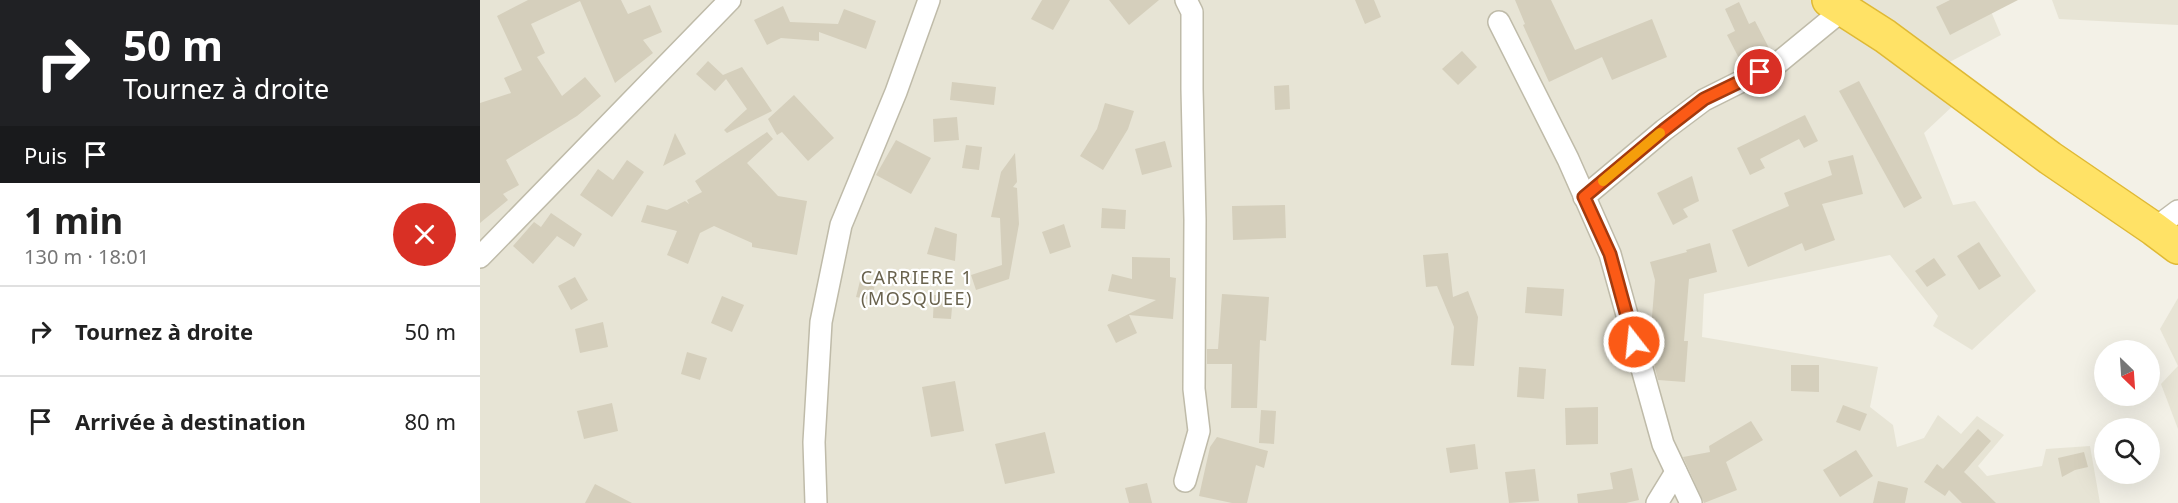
<!DOCTYPE html>
<html lang="fr">
<head>
<meta charset="utf-8">
<style>
	body { margin:0; font-family:"Noto Sans",sans-serif; background:#f2f2f2; color:#222; height:100vh; display:flex; flex-direction:column; font-size:22px; white-space:nowrap }
	* { box-sizing:border-box; margin:0 }
	p { font-size:20px; color:#767676 }
	.icon { flex:none; width:33px; height:33px; fill:none; stroke:currentColor; stroke-width:2; stroke-linecap:round; stroke-linejoin:round }
	.map { position:relative; flex:1; overflow:hidden }
	.drawer { display:flex; flex-direction:column; background:#fff; width:480px }
	.drawer>* { flex:none }
	.top-card { background:#202124; color:#fff; overflow:hidden }
	.needle { width:39px; rotate:155deg }
	.buttons { position:absolute; left:1614px; top:340px; display:grid; gap:12px }
	.buttons a { display:grid; place-items:center; width:66px; height:66px; border-radius:50%; background:#fff; box-shadow:0 6px 24px #0002; font-size:30px }
	.pin { position:absolute; display:grid; place-items:center; width:51px; height:51px; color:#fff; margin:-26px; border:3px solid #fff; border-radius:50%; box-shadow:0 2px 6px #0007 }
	.me { position:absolute; width:66px; margin:-33px; rotate:344deg; stroke-linejoin:round; filter:drop-shadow(0 0 4px #0008) }
	.turn { display:flex; align-items:center; gap:21px; height:126px; padding:0 24px; font-size:27px }
	.turn .icon { width:78px; height:78px; stroke-width:2.5 }
	.turn b { display:block; font-size:42px; line-height:51px }
	.then { display:flex; align-items:center; height:57px; padding:0 24px; background:#0003; gap:12px; font-size:22px }
	.round { display:grid; place-items:center; flex:none; width:63px; height:63px; border-radius:32px; background:#f2f2f2 }
	.overview { display:flex; align-items:center; justify-content:space-between; height:102px; padding:0 24px }
	h1 { font-size:36px; font-weight:700; line-height:45px }
	ul { padding:0; list-style:none }
	li { display:flex; align-items:center; gap:18px; height:90px; padding:0 24px; border-top:2px solid #e0e0e0 }
	li div { flex:1 }
	li b { display:block; font-size:22px }
	li em { font-style:normal }
	main { display:flex; flex:1; min-height:0 }
	.map>svg:first-child { display:block }
	.residential { fill:#e7e4d5 }
	.building { fill:#d5cfbc }
	.lines { fill:none; stroke-linecap:round; stroke-linejoin:round }
	.street-casing { stroke:#bfbba9; stroke-width:24 }
	.highway-casing { stroke:#dfb935; stroke-width:36 }
	.street { stroke:#fff; stroke-width:21 }
	.highway { stroke:#ffe266; stroke-width:33 }
	.route-casing { stroke:#a33a0e; stroke-width:15 }
	.route { stroke:#fb5a16; stroke-width:10 }
	.slow { stroke:#f59e0b; stroke-width:10 }
	.labels { text-anchor:middle; dominant-baseline:central; stroke-width:4.5; stroke-linejoin:round; paint-order:stroke }
	.neighbourhood-label { font-size:18px; letter-spacing:1.5px; fill:#69624d; stroke:#fff }
</style>
</head>
<body>
<main>
<section class="drawer">
<div class="top-card">
<div class="turn"><svg class="icon" aria-label="right" viewBox="0 0 24 24"><path d="M7 20v-9h11M14 6l5 5-5 5"/></svg><div><b>50 m</b>Tournez à droite</div></div>
<div class="then">Puis<svg class="icon" aria-label="arrive" viewBox="0 0 24 24"><path d="M6 21V4h12l-3 4 3 4H6"/></svg></div>
</div>
<div class="overview"><div><h1>1 min</h1><p>130 m · 18:01</p></div><a class="round" style="background:#d93025;color:#fff"><svg class="icon" aria-label="close" viewBox="0 0 24 24"><path d="M6 6l12 12M18 6L6 18"/></svg></a></div>
<ul>
<li><svg class="icon" aria-label="right" viewBox="0 0 24 24"><path d="M7 20v-9h11M14 6l5 5-5 5"/></svg><div><b>Tournez à droite</b></div><em>50 m</em></li>
<li><svg class="icon" aria-label="arrive" viewBox="0 0 24 24"><path d="M6 21V4h12l-3 4 3 4H6"/></svg><div><b>Arrivée à destination</b></div><em>80 m</em></li>
</ul>
</section>
<div class="map">
<svg width="1698" height="503" viewBox="0 0 1698 503">
	<rect width="100%" height="100%" fill="#f3f1e7"/>
	<!-- residential -->
	<g class="residential">
		<polygon points="0,0 1512,0 1507,2 1521,35 1464,65 1492,88 1444,133 1473,205 1495,201 1556,291 1492,350 1453,326 1458,316 1410,255 1224,294 1222,337 1398,367 1390,407 1413,425 1417,447 1444,438 1458,415 1481,434 1497,416 1524,435 1498,466 1507,476 1562,466 1566,449 1610,446 1620,503 0,503"/>
		<polygon points="1572,0 1698,0 1698,25 1579,19"/>
		<polygon points="1698,298 1698,366 1680,329"/>
		<polygon points="1698,366 1698,429 1681,384"/>
	</g>
	<!-- building -->
	<g class="building">
		<polygon points="48,0 141,0 148,14 170,5 182,32 163,40 173,53 135,83 100,1 51,24 65,53 57,57 82,96 105,77 121,96 97,116 26,160 39,185 23,194 28,200 0,223 0,103 31,93 24,78 42,70 17,16"/>
		<polygon points="562,0 590,0 573,30 551,19"/>
		<polygon points="629,0 679,0 649,25"/>
		<polygon points="875,0 894,0 901,17 885,24"/>
		<polygon points="1035,0 1071,0 1095,50 1172,19 1187,57 1132,80 1122,57 1069,82 1043,25 1045,24"/>
		<polygon points="1470,0 1538,0 1470,35 1456,7"/>
		<polygon points="1259,2 1269,24 1275,21 1291,52 1263,66 1247,35 1255,31 1245,9"/>
		<polygon points="303,6 310,22 358,24 364,9 396,21 386,49 339,32 339,41 301,38 287,45 274,20"/>
		<polygon points="982,51 997,67 978,85 962,69"/>
		<polygon points="228,61 243,75 262,67 292,111 247,133 244,130 267,109 246,79 235,91 216,74"/>
		<polygon points="1379,81 1442,198 1424,208 1359,91"/>
		<polygon points="472,82 516,87 514,105 470,100"/>
		<polygon points="809,85 810,109 795,110 794,86"/>
		<polygon points="314,95 354,138 328,161 302,132 297,135 288,119"/>
		<polygon points="625,103 654,111 648,129 623,170 600,156 617,129"/>
		<polygon points="1325,115 1338,141 1324,148 1319,139 1280,159 1285,168 1270,175 1257,148"/>
		<polygon points="477,117 479,140 454,142 453,119"/>
		<polygon points="287,132 293,139 267,163 298,196 327,201 317,255 272,247 272,243 234,226 220,233 208,264 187,255 197,231 161,222 167,205 187,210 205,201 209,204 207,200 222,192 215,181"/>
		<polygon points="195,133 206,154 183,166"/>
		<polygon points="416,140 451,158 431,194 396,175"/>
		<polygon points="685,141 692,167 662,175 655,149"/>
		<polygon points="486,145 502,147 499,170 482,168"/>
		<polygon points="535,153 537,182 533,187 537,188 539,224 529,279 496,290 491,275 522,265 520,218 511,217 521,172"/>
		<polygon points="1373,155 1383,194 1342,204 1355,240 1325,251 1322,243 1268,267 1252,230 1309,206 1304,193 1352,175 1348,161"/>
		<polygon points="147,160 164,172 132,217 100,195 118,169 133,180"/>
		<polygon points="1212,176 1219,201 1203,209 1208,217 1193,225 1177,193"/>
		<polygon points="805,205 806,238 753,240 752,206"/>
		<polygon points="622,208 646,210 645,229 621,228"/>
		<polygon points="71,213 102,234 94,247 77,236 53,264 33,246 54,222 61,227"/>
		<polygon points="584,224 591,247 570,254 562,232"/>
		<polygon points="455,227 477,234 475,261 447,254"/>
		<polygon points="1499,242 1521,276 1499,290 1477,256"/>
		<polygon points="1230,243 1237,272 1209,279 1204,341 1208,341 1205,382 1178,380 1174,364 1176,329 1171,329 1175,280 1170,262 1207,252 1206,250"/>
		<polygon points="968,253 973,297 988,291 998,317 994,366 971,365 974,327 957,286 946,287 943,255"/>
		<polygon points="652,257 690,258 690,277 696,278 693,319 649,315 657,333 636,343 627,325 676,300 628,291 632,274 652,279"/>
		<polygon points="1454,258 1466,275 1447,287 1435,271"/>
		<polygon points="95,277 108,300 91,310 78,286"/>
		<polygon points="380,281 395,285 391,300 376,297"/>
		<polygon points="1047,287 1084,289 1082,316 1045,313"/>
		<polygon points="742,294 789,297 786,341 780,340 777,408 751,408 752,364 727,364 727,349 738,349"/>
		<polygon points="454,295 473,296 471,319 453,318"/>
		<polygon points="242,296 264,305 252,332 231,323"/>
		<polygon points="123,322 128,347 100,353 95,329"/>
		<polygon points="207,352 227,358 220,380 201,374"/>
		<polygon points="1311,365 1339,365 1339,392 1311,391"/>
		<polygon points="1039,367 1066,369 1064,399 1037,397"/>
		<polygon points="475,381 484,431 451,437 442,387"/>
		<polygon points="132,403 138,431 104,439 97,411"/>
		<polygon points="1363,405 1387,414 1380,431 1356,422"/>
		<polygon points="1118,407 1118,444 1086,445 1085,408"/>
		<polygon points="781,410 796,411 794,444 779,443"/>
		<polygon points="1271,421 1283,440 1246,462 1257,490 1224,503 1203,457 1230,452 1229,446"/>
		<polygon points="1498,429 1511,441 1484,472 1516,503 1482,503 1469,490 1465,496 1444,482 1457,464 1463,469"/>
		<polygon points="565,432 575,473 525,484 515,444"/>
		<polygon points="737,437 788,451 784,468 776,465 767,503 752,503 719,496 730,447"/>
		<polygon points="995,444 998,469 970,473 966,448"/>
		<polygon points="1376,450 1393,476 1360,497 1343,470"/>
		<polygon points="1604,452 1608,467 1595,470 1582,477 1578,458"/>
		<polygon points="1152,468 1159,500 1146,503 1098,503 1097,494 1133,489 1130,473"/>
		<polygon points="1055,469 1059,501 1029,503 1025,472"/>
		<polygon points="1398,481 1428,488 1425,503 1393,503"/>
		<polygon points="667,483 672,503 649,503 645,488"/>
		<polygon points="115,484 152,503 105,503"/>
	</g>
	<g class="lines">
		<defs>
			<g id="street">
				<polyline points="1019,22 1088,159 1130,254 1183,444 1211,503"/>
				<polyline points="1104,197 1184,130 1224,100 1298,63 1365,8"/>
				<polyline points="1674,229 1698,211"/>
				<polyline points="0,257 250,0"/>
				<polyline points="705,481 719,431 714,389 715,220 712,89 712,12 706,0"/>
				<polyline points="336,503 334,442 341,322 361,225 416,92 449,0"/>
				<polyline points="1177,503 1196,472"/>
			</g>
			<polyline id="highway" points="1349,0 1405,36 1570,158 1674,229 1698,247"/>
		</defs>
		<!-- street casing -->
		<use href="#street" class="street-casing"/>
		<!-- highway casing -->
		<use href="#highway" class="highway-casing"/>
		<!-- street -->
		<use href="#street" class="street"/>
		<!-- highway -->
		<use href="#highway" class="highway"/>
	</g>
	<g class="lines">
		<defs>
			<polyline id="route" points="1154,342 1130,254 1104,197 1184,130 1224,99 1280,72"/>
		</defs>
		<!-- route casing -->
		<use href="#route" class="route-casing"/>
		<!-- route -->
		<use href="#route" class="route"/>
		<!-- slow -->
		<polyline class="slow" points="1123,181 1180,133"/>
	</g>
	<g class="labels">
		<!-- neighbourhood labels -->
		<g class="neighbourhood-label">
			<text x="437" y="277">CARRIERE 1<tspan x="437" dy="21">(MOSQUEE)</tspan></text>
		</g>
	</g>
</svg>
<div class="buttons">
<a><svg class="needle" viewBox="-14 -14 28 28"><path d="M0-13l5 13h-10z" fill="#e53935"/><path d="M0 13l5-13h-10z" fill="#767676"/></svg></a>
<a><svg class="icon" aria-label="search" viewBox="0 0 24 24"><circle cx="10" cy="10" r="6"/><path d="M15 15l6 6"/></svg></a>
</div>
<div class="pin" style="left:1280px;top:72px;background:#d93025"><svg class="icon" aria-label="arrive" viewBox="0 0 24 24"><path d="M6 21V4h12l-3 4 3 4H6"/></svg></div>
<svg class="me" style="left:1154px;top:342px" viewBox="-20 -20 40 40"><circle r="17" fill="#fb5a16" stroke="#fff" stroke-width="3"/><path d="M0-11L8 9 0 5-8 9z" fill="#fff"/></svg>
</div>
</main>
</body>
</html>
